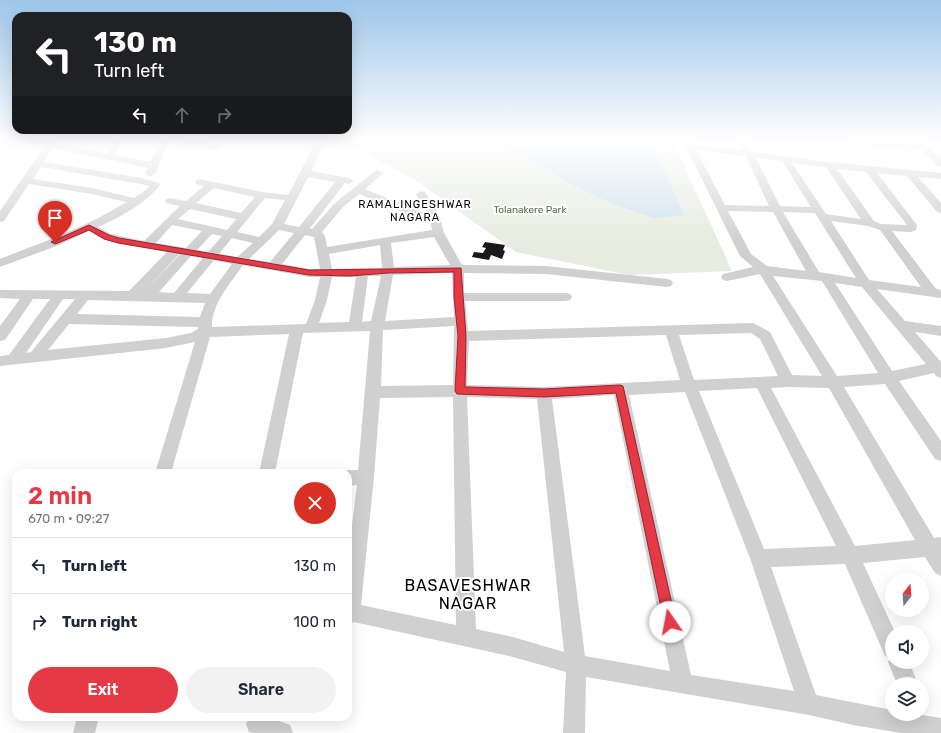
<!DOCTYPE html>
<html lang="en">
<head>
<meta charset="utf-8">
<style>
	body { margin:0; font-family:Rubik,sans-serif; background:#f2f2f3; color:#1f2937; height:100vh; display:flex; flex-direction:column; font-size:15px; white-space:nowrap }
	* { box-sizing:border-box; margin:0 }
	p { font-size:13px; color:#747a83 }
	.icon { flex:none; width:22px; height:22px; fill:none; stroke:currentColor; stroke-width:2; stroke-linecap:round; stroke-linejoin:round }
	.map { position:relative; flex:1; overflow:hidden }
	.panel { position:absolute; left:12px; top:469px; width:340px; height:252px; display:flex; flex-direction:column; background:#fff; border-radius:12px; box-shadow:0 4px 16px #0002 }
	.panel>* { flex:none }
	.hud { position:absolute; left:12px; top:12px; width:340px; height:122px; border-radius:12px; box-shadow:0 4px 16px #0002; background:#202124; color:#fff; overflow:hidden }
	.needle { width:26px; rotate:17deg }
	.controls { position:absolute; left:885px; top:573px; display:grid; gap:8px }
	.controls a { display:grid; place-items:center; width:44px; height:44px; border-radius:50%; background:#fff; box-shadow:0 4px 16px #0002; font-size:20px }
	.pin { position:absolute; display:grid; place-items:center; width:34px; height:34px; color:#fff; margin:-41px -17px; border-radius:50% 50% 50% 0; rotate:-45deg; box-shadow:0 0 4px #0007 }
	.pin .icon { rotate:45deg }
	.me { position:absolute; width:44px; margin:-22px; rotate:348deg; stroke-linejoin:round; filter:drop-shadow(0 0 3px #0008) }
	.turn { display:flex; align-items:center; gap:14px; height:84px; padding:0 16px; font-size:18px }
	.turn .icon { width:52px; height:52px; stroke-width:2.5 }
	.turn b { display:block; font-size:28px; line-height:34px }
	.lanes { display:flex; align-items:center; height:38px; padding:0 16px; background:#0003; justify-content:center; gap:20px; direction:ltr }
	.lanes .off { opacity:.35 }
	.round { display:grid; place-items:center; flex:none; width:42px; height:42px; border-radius:21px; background:#f2f2f3 }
	.summary { display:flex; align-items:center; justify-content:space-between; height:68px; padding:0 16px }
	h1 { font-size:24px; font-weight:600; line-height:30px; color:#e63946 }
	.action { display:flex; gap:8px; margin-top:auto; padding:8px 16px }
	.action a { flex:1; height:46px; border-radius:24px; background:#e63946; color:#fff; font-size:16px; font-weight:600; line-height:46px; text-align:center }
	.action a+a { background:#f2f2f3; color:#1f2937 }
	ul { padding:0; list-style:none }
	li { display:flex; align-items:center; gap:12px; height:56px; padding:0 16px; border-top:1px solid #e0e1e3 }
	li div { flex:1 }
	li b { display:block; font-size:15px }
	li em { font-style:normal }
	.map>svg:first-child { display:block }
	.green { fill:#e6ecdf }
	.water { fill:#cfe2ee }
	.building { fill:#1a1a1a }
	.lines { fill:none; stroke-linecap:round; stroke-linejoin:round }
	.minor { fill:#d0d0d0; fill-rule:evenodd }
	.route { fill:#e63946; stroke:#96252e }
	.labels { text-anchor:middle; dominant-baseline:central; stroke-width:4; stroke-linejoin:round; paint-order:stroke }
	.far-park-label { font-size:10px; fill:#56703f; stroke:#fff }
	.far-neighbourhood-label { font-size:11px; letter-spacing:1px; fill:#000; stroke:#fff }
	.near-neighbourhood-label { font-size:16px; letter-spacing:1px; fill:#000; stroke:#fff }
</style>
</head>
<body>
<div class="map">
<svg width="941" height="733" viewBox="0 0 941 733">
	<rect width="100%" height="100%" fill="#fff"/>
	<!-- green -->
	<polygon class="green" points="343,141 493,141 535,162 571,185 608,202 684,215 652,141 673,141 732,271 629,275 516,252 414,179"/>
	<!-- water -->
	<polygon class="water" points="493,141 652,141 684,215 654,218 608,202 571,185 535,162"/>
	<!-- building -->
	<polygon class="building" points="485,242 505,245 503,250 505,251 502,259 491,255 489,260 472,257 474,252 483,253 486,248 482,247"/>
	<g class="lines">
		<!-- minor -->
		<g class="minor">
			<path d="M25 141H56L55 143 106 153 113 141H121L115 155 150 162 161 141H169L155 174 150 177 145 174 148 168 52 148 44 162 142 178 159 183 160 185C148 202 117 219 98 227L111 234 144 241 180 206 166 203 165 201 166 199 170 198 186 201 204 186 196 184 195 182 196 180 200 179 262 192 288 195 316 141H325L311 171 349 178 354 181 349 184 345 183 310 228 312 229 335 203 375 171 378 170 383 173 365 189 418 211 427 213 416 194 421 191 425 192 440 218 444 233 462 265 546 266 667 279 671 280 673 283 671 286 667 287 546 274 464 273V293H566L570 294 572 297 570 300 566 301H465L468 331 753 323 770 332 792 375 822 376 760 274 727 281 723 280 721 277 723 274 753 267 740 256 683 141H691L693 144 743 150 738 141H747L753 152 829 162 941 173V179L918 177 941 203V213L937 212 907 176 877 173 917 225 916 230 911 232 892 231 936 289 941 290V298L877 289 905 321 941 326V336L915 332 941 362V378L936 376 934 373 899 381 941 441V461L935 459 885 384 844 387 934 538 941 537V576L935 573 925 557 863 563 895 632H892V662H909L918 684H897L888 662 890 658 885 656 845 564 771 567 816 695 892 710V714H916L941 718V733H901L853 725 809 715 586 677 585 733H563L566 672 513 657 354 622 348 625V558L357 485 348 486V473H342L348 470H358L370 331 303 333 275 473H259L289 334 210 337 171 473H155L195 342 166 348 0 366V356L9 355 50 299H33L5 340 0 341V326L20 299 0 298V290L129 291 167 252C140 247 113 245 89 231L59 245 0 267V259C43 242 87 227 126 202L92 194 29 184 4 221 0 222V211L44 147 27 143ZM696 150 746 156 769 206 725 205ZM756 158 782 161 811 207 780 206ZM792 163 826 167 861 219 826 214ZM41 167 141 184 149 186 146 190 134 198 92 188 33 179ZM837 169 866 172 907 225 881 224 874 221ZM308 177 335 182 299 227 284 224ZM214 188 255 197 241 213 196 203ZM359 194 411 216 430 220 432 230 327 247 325 236 322 232 343 207ZM265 198 285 200 272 224 259 237 237 232ZM190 209 236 219 227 230 178 219ZM728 211 773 212 806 271 767 266 751 254ZM783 212 815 213 856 278 819 272ZM831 221 868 226 880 230 921 287 869 280ZM172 225 202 231 186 248 156 243ZM279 230 294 233 270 262 249 259ZM212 234 222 236 208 252 197 250ZM305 235 314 237 320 269H309L282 264ZM434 237 450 265 394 267 391 243ZM232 238 253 243 237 257 219 254ZM380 245 382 268 332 269 329 254ZM179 254H180L144 292ZM191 256 203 258 174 293 159 292ZM214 260 232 264 210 294 187 293ZM243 265 309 277H320L315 300 306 324 212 327C211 304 231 283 243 265ZM452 273 454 317 385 321 393 275ZM368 276H381L371 321 362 322ZM773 276 822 281 878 373 837 376ZM332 277H356L349 322 319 323 327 300ZM835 283 862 287 926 364 892 371ZM63 299H75L31 352 26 353ZM88 300 205 303 200 317 77 314ZM69 324 198 327V329L191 333 166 338 48 350ZM454 326 453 385 381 386 383 330ZM751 333 760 339 778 376 694 380 679 335ZM666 335 680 380 544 387 467 385 469 341ZM788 387 829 388 915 540 855 546 771 388ZM757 388 836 546 764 549 699 391ZM685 392 750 558 794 691 691 675 629 395ZM614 395 670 671 585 656 552 399ZM453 397 456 625 361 605 374 477 380 398ZM467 397 537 399 564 652 513 637 476 629Z"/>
			<path d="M174 141C185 140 212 140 220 147L215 150 179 144Z"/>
			<polygon points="845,141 881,141 916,144 915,141 924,141 941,158 941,167 938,166 922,150 850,144"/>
			<polygon points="77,717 99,717 95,733 73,733"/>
			<path d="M249 717C266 717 274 719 290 725L293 733H253L249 732 246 724Z"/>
		</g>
	</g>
	<!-- sky -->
	<linearGradient id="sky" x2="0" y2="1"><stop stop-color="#9ec6ea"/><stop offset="0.58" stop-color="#fff"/><stop offset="1" stop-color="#fff" stop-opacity="0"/></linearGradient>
	<rect width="941" height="243" fill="url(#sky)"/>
	<!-- route -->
	<polygon class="route" points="89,225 109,235 119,238 309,270 461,268 466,336 465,387 544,389 620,385 623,386 676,622 674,627 670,629 666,627 664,622 616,393 544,397 457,394 455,391 458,336 454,297 454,272 388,273 350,276 309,275 118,243 104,239 89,230 58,243 55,244 51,242"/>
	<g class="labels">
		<!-- far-park labels -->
		<g class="far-park-label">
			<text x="530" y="210">Tolanakere Park</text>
		</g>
		<!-- far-neighbourhood labels -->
		<g class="far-neighbourhood-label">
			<text x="415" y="204">RAMALINGESHWAR<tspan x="415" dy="13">NAGARA</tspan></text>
		</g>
		<!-- near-neighbourhood labels -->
		<g class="near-neighbourhood-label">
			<text x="468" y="585">BASAVESHWAR<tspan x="468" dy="18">NAGAR</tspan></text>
		</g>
	</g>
</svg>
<div class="controls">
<a><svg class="needle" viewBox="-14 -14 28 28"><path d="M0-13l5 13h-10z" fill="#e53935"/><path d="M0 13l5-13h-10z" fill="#747a83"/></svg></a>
<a><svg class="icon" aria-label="sound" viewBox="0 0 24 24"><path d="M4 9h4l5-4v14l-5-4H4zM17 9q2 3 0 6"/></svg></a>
<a><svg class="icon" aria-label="layers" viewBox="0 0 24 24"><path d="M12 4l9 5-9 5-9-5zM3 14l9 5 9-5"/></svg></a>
</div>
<div class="pin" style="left:55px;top:242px;background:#d93025"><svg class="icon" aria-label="arrive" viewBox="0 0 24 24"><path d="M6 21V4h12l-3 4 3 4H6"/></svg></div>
<svg class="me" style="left:670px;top:622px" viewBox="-20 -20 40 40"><circle r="19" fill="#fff"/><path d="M0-13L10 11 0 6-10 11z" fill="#e63946"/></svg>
<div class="hud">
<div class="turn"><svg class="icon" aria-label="left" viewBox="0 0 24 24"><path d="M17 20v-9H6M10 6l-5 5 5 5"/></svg><div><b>130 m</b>Turn left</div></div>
<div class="lanes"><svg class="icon" aria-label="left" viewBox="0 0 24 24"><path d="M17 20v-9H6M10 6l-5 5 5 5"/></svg><svg class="icon off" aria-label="ahead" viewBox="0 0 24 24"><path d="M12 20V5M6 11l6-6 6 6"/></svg><svg class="icon off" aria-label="right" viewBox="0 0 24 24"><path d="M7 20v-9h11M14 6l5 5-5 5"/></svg></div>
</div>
<section class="panel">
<div class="summary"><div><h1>2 min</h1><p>670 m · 09:27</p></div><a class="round" style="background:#d93025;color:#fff"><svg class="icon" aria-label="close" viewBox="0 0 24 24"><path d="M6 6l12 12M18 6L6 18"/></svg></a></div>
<ul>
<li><svg class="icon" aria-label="left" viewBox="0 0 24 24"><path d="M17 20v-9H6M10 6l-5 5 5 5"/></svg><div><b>Turn left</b></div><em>130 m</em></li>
<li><svg class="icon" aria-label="right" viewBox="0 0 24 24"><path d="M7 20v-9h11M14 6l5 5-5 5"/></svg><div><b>Turn right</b></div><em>100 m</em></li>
</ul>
<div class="action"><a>Exit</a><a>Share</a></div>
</section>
</div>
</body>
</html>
